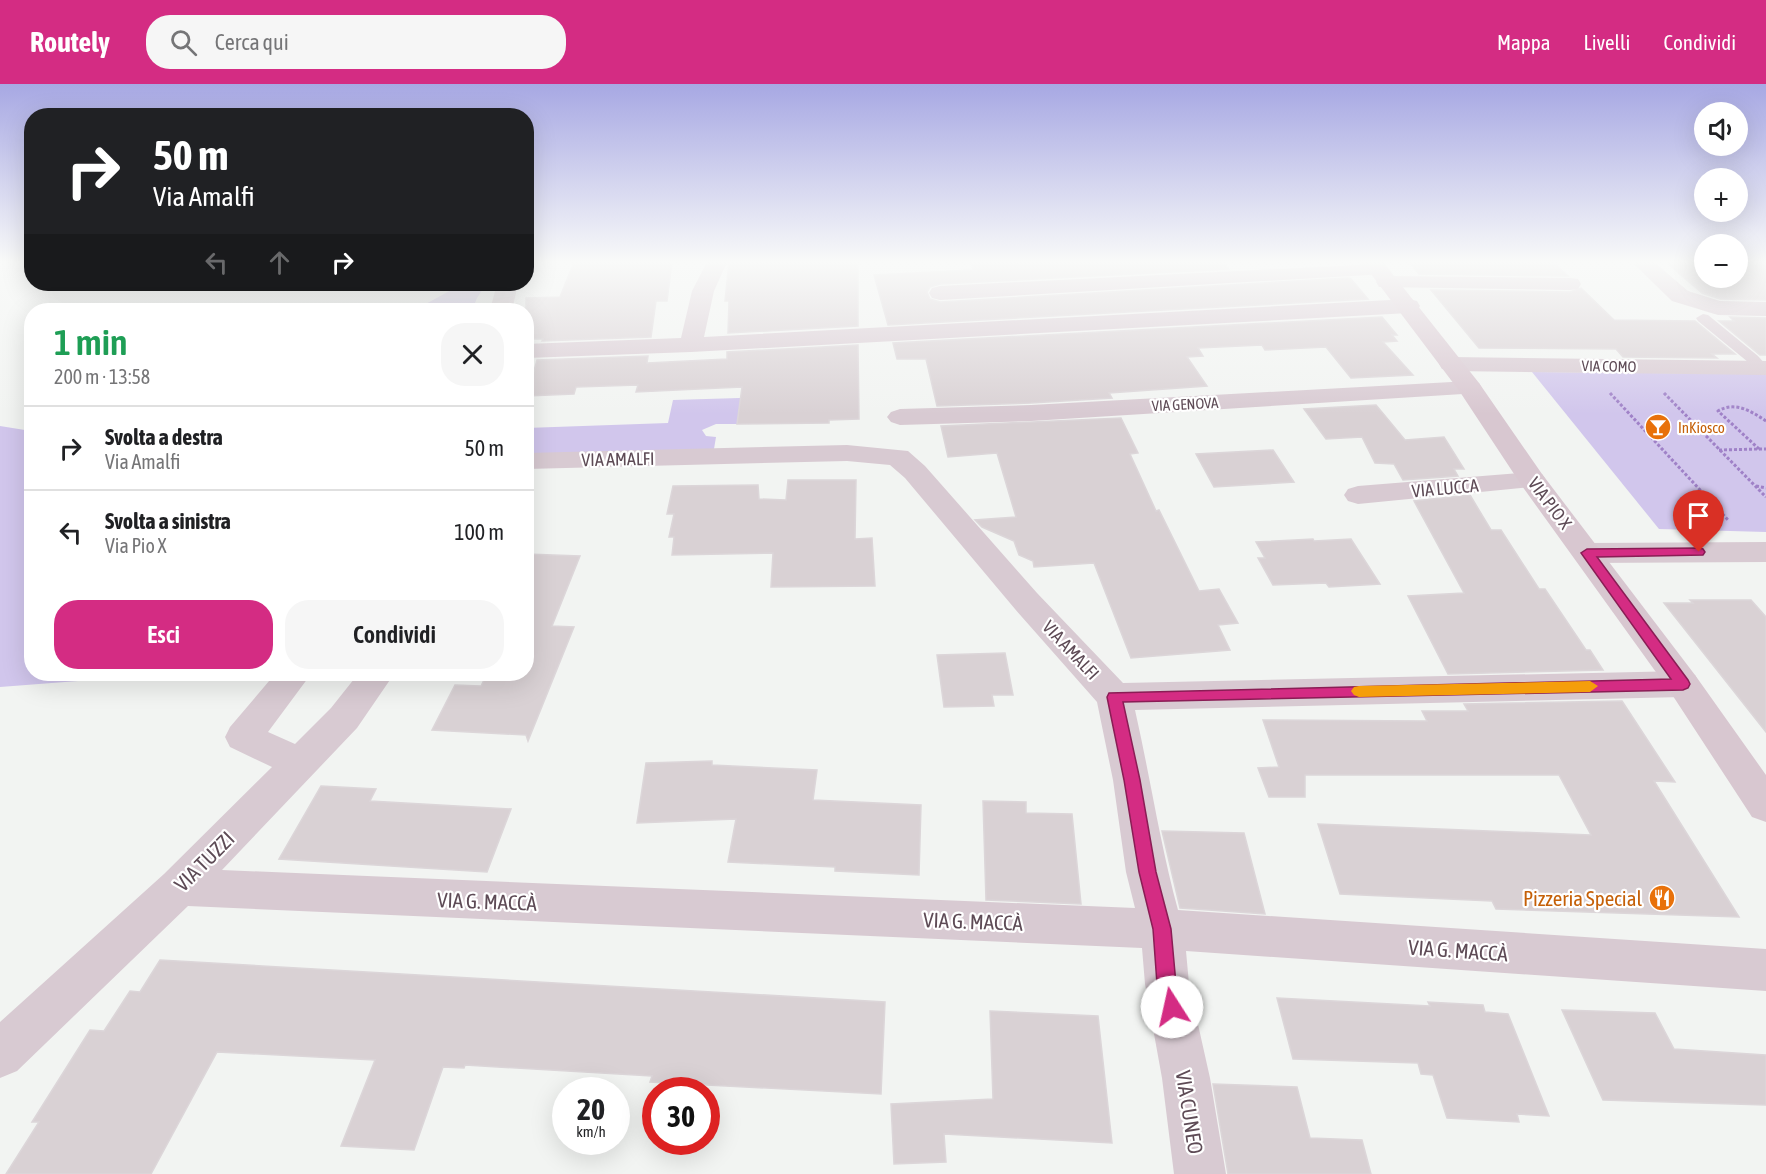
<!DOCTYPE html>
<html lang="it">
<head>
<meta charset="utf-8">
<style>
	body { margin:0; font-family:"Asap Condensed",sans-serif; background:#f6f6f6; color:#202124; height:100vh; display:flex; flex-direction:column; font-size:22px; white-space:nowrap }
	* { box-sizing:border-box; margin:0 }
	p { font-size:20px; color:#757577 }
	.icon { flex:none; width:33px; height:33px; fill:none; stroke:currentColor; stroke-width:2; stroke-linecap:round; stroke-linejoin:round }
	.map { position:relative; flex:1; overflow:hidden }
	.details { position:absolute; left:24px; top:219px; width:510px; height:378px; display:flex; flex-direction:column; background:#fff; border-radius:24px; box-shadow:0 6px 24px #0002 }
	.details>* { flex:none }
	.banner { position:absolute; left:24px; top:24px; width:510px; height:183px; border-radius:24px; box-shadow:0 6px 24px #0002; background:#202124; color:#fff; overflow:hidden }
	.tools { position:absolute; left:1694px; top:18px; display:grid; gap:12px }
	.tools a { display:grid; place-items:center; width:54px; height:54px; border-radius:50%; background:#fff; box-shadow:0 6px 24px #0002; font-size:30px }
	.speed { position:absolute; left:552px; top:993px; display:flex; gap:12px; font-size:30px; font-weight:700; text-align:center }
	.speed>* { display:grid; place-content:center; width:78px; height:78px; border-radius:50%; background:#fff; box-shadow:0 6px 24px #0002; line-height:1 }
	.speed small { font-size:15px; font-weight:400 }
	.speed .limit { border:9px solid #d22; background:#fff; color:#111 }
	.pin { position:absolute; display:grid; place-items:center; width:51px; height:51px; color:#fff; margin:-62px -26px; border-radius:50% 50% 50% 0; rotate:-45deg; box-shadow:0 0 6px #0007 }
	.pin .icon { rotate:45deg }
	.me { position:absolute; width:66px; margin:-33px; rotate:350deg; stroke-linejoin:round; filter:drop-shadow(0 0 4px #0008) }
	.turn { display:flex; align-items:center; gap:21px; height:126px; padding:0 30px; font-size:27px }
	.turn .icon { width:78px; height:78px; stroke-width:2.5 }
	.turn b { display:block; font-size:42px; line-height:51px }
	.lanes { display:flex; align-items:center; height:57px; padding:0 30px; background:#0003; justify-content:center; gap:30px; direction:ltr }
	.lanes .off { opacity:.35 }
	.round { display:grid; place-items:center; flex:none; width:63px; height:63px; border-radius:24px; background:#f6f6f6 }
	.summary { display:flex; align-items:center; justify-content:space-between; height:102px; padding:0 30px }
	h1 { font-size:36px; font-weight:600; line-height:45px; color:#1e9e55 }
	.primary-button { display:flex; gap:12px; margin-top:auto; padding:12px 30px }
	.primary-button a { flex:1; height:69px; border-radius:24px; background:#d42c83; color:#fff; font-size:24px; font-weight:600; line-height:69px; text-align:center }
	.primary-button a+a { background:#f6f6f6; color:#202124 }
	ul { padding:0; list-style:none }
	li { display:flex; align-items:center; gap:18px; height:84px; padding:0 30px; border-top:2px solid #e0e0e0 }
	li div { flex:1 }
	li b { display:block; font-size:22px }
	li em { font-style:normal }
	header { display:flex; align-items:center; gap:36px; box-sizing:border-box; height:84px; padding:0 30px; background:#d42c83; color:#fff }
	header strong { font-size:28px }
	nav { display:flex; gap:33px; margin-inline-start:auto; font-size:21px }
	.search { width:420px; height:54px; background:#f6f6f6; display:flex; align-items:center; gap:15px; box-sizing:border-box; padding:0 21px; border-radius:24px; color:#757577; font-size:22px }
	.map>svg:first-child { display:block }
	.green { fill:#d1c6ec }
	.building { fill:#d9d1d4; stroke:#dcd6d9; stroke-width:1.5 }
	.lines { fill:none; stroke-linecap:round; stroke-linejoin:round }
	.path { stroke:#9f81c7; stroke-width:3; stroke-dasharray:3 2; stroke-linecap:butt }
	.lane { fill:#d8cad2; fill-rule:evenodd }
	.street { fill:#d8cad2; fill-rule:evenodd }
	.secondary { fill:#d8c7d0; fill-rule:evenodd }
	.route { fill:#d42c83; stroke:#8a1d55; stroke-width:1.5 }
	.slow { fill:#f59e0b }
	.labels { text-anchor:middle; dominant-baseline:central; stroke-width:4.5; stroke-linejoin:round; paint-order:stroke }
	.far-street-label { font-size:15px; fill:#5e4b56; stroke:#fff }
	.far-food-label { font-size:15px; fill:#c56008; stroke:#fff; text-anchor:start }
	.street-label { font-size:18px; fill:#5e4b56; stroke:#fff }
	.near-street-label { font-size:21px; fill:#5e4b56; stroke:#fff }
	.near-food-label { font-size:21px; fill:#c56008; stroke:#fff; text-anchor:end }
</style>
</head>
<body>
<header>
<strong>Routely</strong>
<div class="search"><svg class="icon" aria-label="search" viewBox="0 0 24 24"><circle cx="10" cy="10" r="6"/><path d="M15 15l6 6"/></svg>Cerca qui</div>
<nav><a>Mappa</a><a>Livelli</a><a>Condividi</a></nav>
</header>
<div class="map">
<svg width="1766" height="1090" viewBox="0 0 1766 1090">
	<rect width="100%" height="100%" fill="#f2f4f2"/>
	<!-- green -->
	<g class="green">
		<polygon points="462,200 486,200 477,214 472,226 415,226"/>
		<polygon points="1532,288 1766,290 1766,448 1659,445"/>
		<polygon points="770,313 762,324 739,325 737,340 716,340 702,346 706,352 716,353 714,365 527,370 526,344 668,339 673,316"/>
		<polygon points="0,342 31,347 32,590 133,590 130,593 0,603"/>
	</g>
	<!-- building -->
	<g class="building">
		<polygon points="574,178 672,178 667,217 656,217 651,253 542,257 543,255 526,255 526,214 560,213"/>
		<polygon points="729,178 858,178 858,242 728,249 729,217 725,217"/>
		<polygon points="971,178 1223,178 1229,185 940,200 930,203 927,208 930,215 940,218 1348,194 1351,195 1368,215 888,241 874,191 973,186"/>
		<polygon points="1409,178 1553,178 1568,192 1419,190"/>
		<polygon points="1666,178 1704,178 1704,194 1737,194 1737,178 1766,178 1766,216 1720,215 1702,209"/>
		<polygon points="1581,204 1614,236 1695,237 1735,270 1712,270 1717,274 1623,273 1616,265 1479,264 1431,206 1570,208"/>
		<polygon points="1382,233 1397,251 1392,251 1397,257 1383,258 1413,291 1351,294 1326,263 1265,266 1262,261 1198,264 1203,272 1187,273 1207,302 1109,309 1112,314 1031,319 937,322 926,275 897,275 893,259"/>
		<polygon points="1730,233 1766,234 1766,271 1760,271 1719,237 1734,237"/>
		<polygon points="858,261 859,335 829,336 829,339 737,340 742,303 636,308 638,301 576,303 574,310 527,312 537,276 648,272 647,279 727,275 727,268"/>
		<polygon points="1376,321 1405,356 1444,353 1464,385 1454,385 1458,392 1403,396 1394,380 1375,379 1362,353 1326,355 1304,325"/>
		<polygon points="1121,334 1138,369 1130,370 1156,427 1159,426 1199,507 1219,505 1238,539 1218,541 1230,566 1131,574 1094,479 1034,483 1033,477 1019,471 1014,457 982,443 975,436 1016,433 997,369 948,373 941,342"/>
		<polygon points="1273,366 1294,398 1214,403 1196,370"/>
		<polygon points="788,396 856,396 855,455 872,454 875,502 771,503 773,469 672,471 674,453 669,453 674,430 667,430 673,402 758,401 759,415 786,416"/>
		<polygon points="1470,411 1491,446 1501,446 1539,505 1545,505 1586,566 1590,566 1603,586 1448,590 1408,512 1464,509 1414,417"/>
		<polygon points="1313,455 1314,457 1351,455 1380,500 1329,503 1326,499 1273,501 1258,474 1265,474 1256,458"/>
		<polygon points="526,470 580,472 552,542 574,543 528,657 526,651 432,646 455,601 481,602 487,590 526,590"/>
		<polygon points="1690,516 1751,516 1766,533 1766,648 1664,519 1693,519"/>
		<polygon points="1005,569 1013,611 992,611 994,622 944,623 937,571"/>
		<polygon points="1622,617 1675,698 1654,697 1739,833 1496,825 1492,817 1340,810 1318,740 1591,751 1559,691 1305,691 1305,713 1269,713 1258,684 1279,683 1263,636 1427,637 1422,627 1468,627 1464,620"/>
		<polygon points="712,677 712,681 817,686 813,716 921,721 919,791 835,787 835,783 728,778 736,735 637,739 646,679"/>
		<polygon points="321,702 376,705 370,717 511,725 487,788 279,775"/>
		<polygon points="983,717 1026,718 1026,729 1072,730 1081,820 986,816"/>
		<polygon points="1162,747 1244,749 1265,830 1180,824"/>
		<polygon points="160,876 885,918 881,1010 650,998 652,992 465,981 464,984 443,983 414,1066 341,1062 375,976 217,968 151,1090 6,1090 39,1038 32,1038 90,946 104,947 130,907 140,908"/>
		<polygon points="1277,914 1430,922 1428,918 1483,921 1485,928 1508,930 1549,1032 1517,1030 1519,1038 1447,1034 1433,991 1421,990 1418,979 1293,975"/>
		<polygon points="1562,926 1655,929 1674,965 1766,971 1766,1021 1603,1016"/>
		<polygon points="990,927 1098,932 1112,1059 944,1050 946,1078 894,1080 891,1020 993,1015"/>
		<polygon points="1213,1000 1297,1003 1310,1054 1362,1056 1371,1090 1228,1090"/>
	</g>
	<g class="lines">
		<!-- path -->
		<g class="path">
			<polyline points="1610,309 1729,437"/>
			<polyline points="1664,309 1766,413"/>
			<polyline points="1759,365 1766,365"/>
			<path d="M1719 366 1759 365 1718 327C1735 317 1751 327 1766 337"/>
			<polyline points="1756,402 1766,404"/>
		</g>
		<!-- lane -->
		<polygon class="lane" points="1703,230 1708,231 1758,272 1765,280 1761,287 1751,287 1748,278 1698,237 1696,234"/>
		<!-- street -->
		<g class="street">
			<polygon points="707,178 727,178 714,207 704,253 1409,215 1417,217 1420,222 1417,227 1409,229 691,268 526,274 526,260 681,254 692,207"/>
			<polygon points="1632,178 1654,178 1688,207 1720,217 1766,218 1766,232 1718,231 1672,217"/>
			<polygon points="1378,180 1385,182 1388,186 1385,190 940,216 932,214 929,209 932,204 940,202"/>
			<polygon points="1387,192 1570,194 1578,195 1581,200 1578,205 1570,206 1379,203 1376,198 1379,193"/>
			<polygon points="497,200 518,200 512,226 490,226"/>
			<polygon points="1451,273 1766,277 1766,291 1451,287 1442,285 1439,280 1442,275"/>
			<polygon points="1470,297 1479,299 1482,304 1479,309 1031,337 900,341 891,338 887,333 891,328 900,325 1031,321"/>
			<path d="M847 361 908 367 925 382 1037 509 1123 599 1683 587 1695 591 1700 600 1695 609 1683 613 1135 626C1150 692 1160 760 1178 826L1766 865V907L1186 867 1189 900 1210 994 1226 1090H1174L1162 994 1145 900 1142 864 188 822 17 987 0 994V938L164 790 272 683 230 663 225 653 230 643 275 590H311L268 648 295 660 331 624 358 590H394L357 644 222 786 1135 824 1126 788 1113 696 1097 618 1015 525 905 394 890 381 847 377 526 385V369Z"/>
			<polygon points="1532,388 1542,390 1546,396 1542,402 1358,420 1348,417 1344,411 1348,405 1358,402"/>
			<polygon points="1766,458 1766,478 1587,479 1576,476 1572,469 1576,462 1587,459"/>
		</g>
		<!-- secondary -->
		<polygon class="secondary" points="1362,178 1383,178 1479,299 1542,390 1695,591 1766,691 1766,738 1752,733 1671,609 1522,402 1460,308"/>
	</g>
	<!-- sky -->
	<linearGradient id="sky" x2="0" y2="1"><stop stop-color="#a7a8e3"/><stop offset="0.54" stop-color="#f9faf9"/><stop offset="1" stop-color="#f9faf9" stop-opacity="0"/></linearGradient>
	<rect width="1766" height="330" fill="url(#sky)"/>
	<!-- route -->
	<polygon class="route" points="1699,464 1703,465 1705,468 1703,471 1597,473 1688,596 1690,600 1688,604 1683,606 1123,618 1140,696 1156,788 1171,845 1176,900 1181,923 1178,930 1172,933 1165,930 1157,900 1153,845 1139,788 1124,696 1107,613 1109,609 1671,595 1581,469 1587,465"/>
	<!-- slow -->
	<polygon class="slow" points="1590,597 1598,602 1590,608 1359,613 1354,611 1351,607 1354,603 1359,602"/>
	<!-- icons -->
	<defs>
		<symbol id="bar-disc" viewBox="-11 -11 22 22"><circle r="9.5" fill="#e8710a" stroke="#fff"/><path d="M-6-5H6L.8 .8V4.5H3.5V6h-7V4.5H-.8V.8Z" fill="#fff"/></symbol>
		<symbol id="restaurant-disc" viewBox="-11 -11 22 22"><circle r="9.5" fill="#e8710a" stroke="#fff"/><path d="M-5-6h1v4h1v-4h1v4h1v-4h1v5L-1.5 .5V6h-2V.5L-5-1ZM5-6V6H3V1.5H1.5Q1.5-4 5-6Z" fill="#fff"/></symbol>
	</defs>
	<g fill-rule="evenodd">
		<use href="#bar-disc" x="1643" y="328" width="30" height="30"/>
		<use href="#restaurant-disc" x="1647" y="799" width="30" height="30"/>
	</g>
	<g class="labels">
		<!-- far-street labels -->
		<g class="far-street-label">
			<text transform="translate(1609 282) rotate(1)">VIA COMO</text>
			<text transform="translate(1185 320) rotate(-3)">VIA GENOVA</text>
		</g>
		<!-- far-food labels -->
		<g class="far-food-label">
			<text x="1678" y="343">InKiosco</text>
		</g>
		<!-- street labels -->
		<g class="street-label">
			<text transform="translate(618 375) rotate(-1)">VIA AMALFI</text>
			<text transform="translate(1445 404) rotate(-5)">VIA LUCCA</text>
			<text transform="translate(1550 419) rotate(53)">VIA PIO X</text>
			<text transform="translate(1071 566) rotate(47)">VIA AMALFI</text>
		</g>
		<!-- near-street labels -->
		<g class="near-street-label">
			<text transform="translate(204 777) rotate(-45)">VIA TUZZI</text>
			<text transform="translate(487 817) rotate(2)">VIA G. MACCÀ</text>
			<text transform="translate(973 837) rotate(2)">VIA G. MACCÀ</text>
			<text transform="translate(1458 866) rotate(4)">VIA G. MACCÀ</text>
			<text transform="translate(1190 1028) rotate(81)">VIA CUNEO</text>
		</g>
		<!-- near-food labels -->
		<g class="near-food-label">
			<text x="1642" y="814">Pizzeria Special</text>
		</g>
	</g>
</svg>
<div class="tools">
<a><svg class="icon" aria-label="sound" viewBox="0 0 24 24"><path d="M4 9h4l5-4v14l-5-4H4zM17 9q2 3 0 6"/></svg></a>
<a>+</a>
<a>−</a>
</div>
<div class="speed"><div>20<small>km/h</small></div><div class="limit">30</div></div>
<div class="pin" style="left:1699px;top:468px;background:#d93025"><svg class="icon" aria-label="arrive" viewBox="0 0 24 24"><path d="M6 21V4h12l-3 4 3 4H6"/></svg></div>
<svg class="me" style="left:1172px;top:923px" viewBox="-20 -20 40 40"><circle r="19" fill="#fff"/><path d="M0-13L10 11 0 6-10 11z" fill="#d42c83"/></svg>
<div class="banner">
<div class="turn"><svg class="icon" aria-label="right" viewBox="0 0 24 24"><path d="M7 20v-9h11M14 6l5 5-5 5"/></svg><div><b>50 m</b>Via Amalfi</div></div>
<div class="lanes"><svg class="icon off" aria-label="left" viewBox="0 0 24 24"><path d="M17 20v-9H6M10 6l-5 5 5 5"/></svg><svg class="icon off" aria-label="ahead" viewBox="0 0 24 24"><path d="M12 20V5M6 11l6-6 6 6"/></svg><svg class="icon" aria-label="right" viewBox="0 0 24 24"><path d="M7 20v-9h11M14 6l5 5-5 5"/></svg></div>
</div>
<section class="details">
<div class="summary"><div><h1>1 min</h1><p>200 m · 13:58</p></div><a class="round"><svg class="icon" aria-label="close" viewBox="0 0 24 24"><path d="M6 6l12 12M18 6L6 18"/></svg></a></div>
<ul>
<li><svg class="icon" aria-label="right" viewBox="0 0 24 24"><path d="M7 20v-9h11M14 6l5 5-5 5"/></svg><div><b>Svolta a destra</b><p>Via Amalfi</p></div><em>50 m</em></li>
<li><svg class="icon" aria-label="left" viewBox="0 0 24 24"><path d="M17 20v-9H6M10 6l-5 5 5 5"/></svg><div><b>Svolta a sinistra</b><p>Via Pio X</p></div><em>100 m</em></li>
</ul>
<div class="primary-button"><a>Esci</a><a>Condividi</a></div>
</section>
</div>
</body>
</html>
